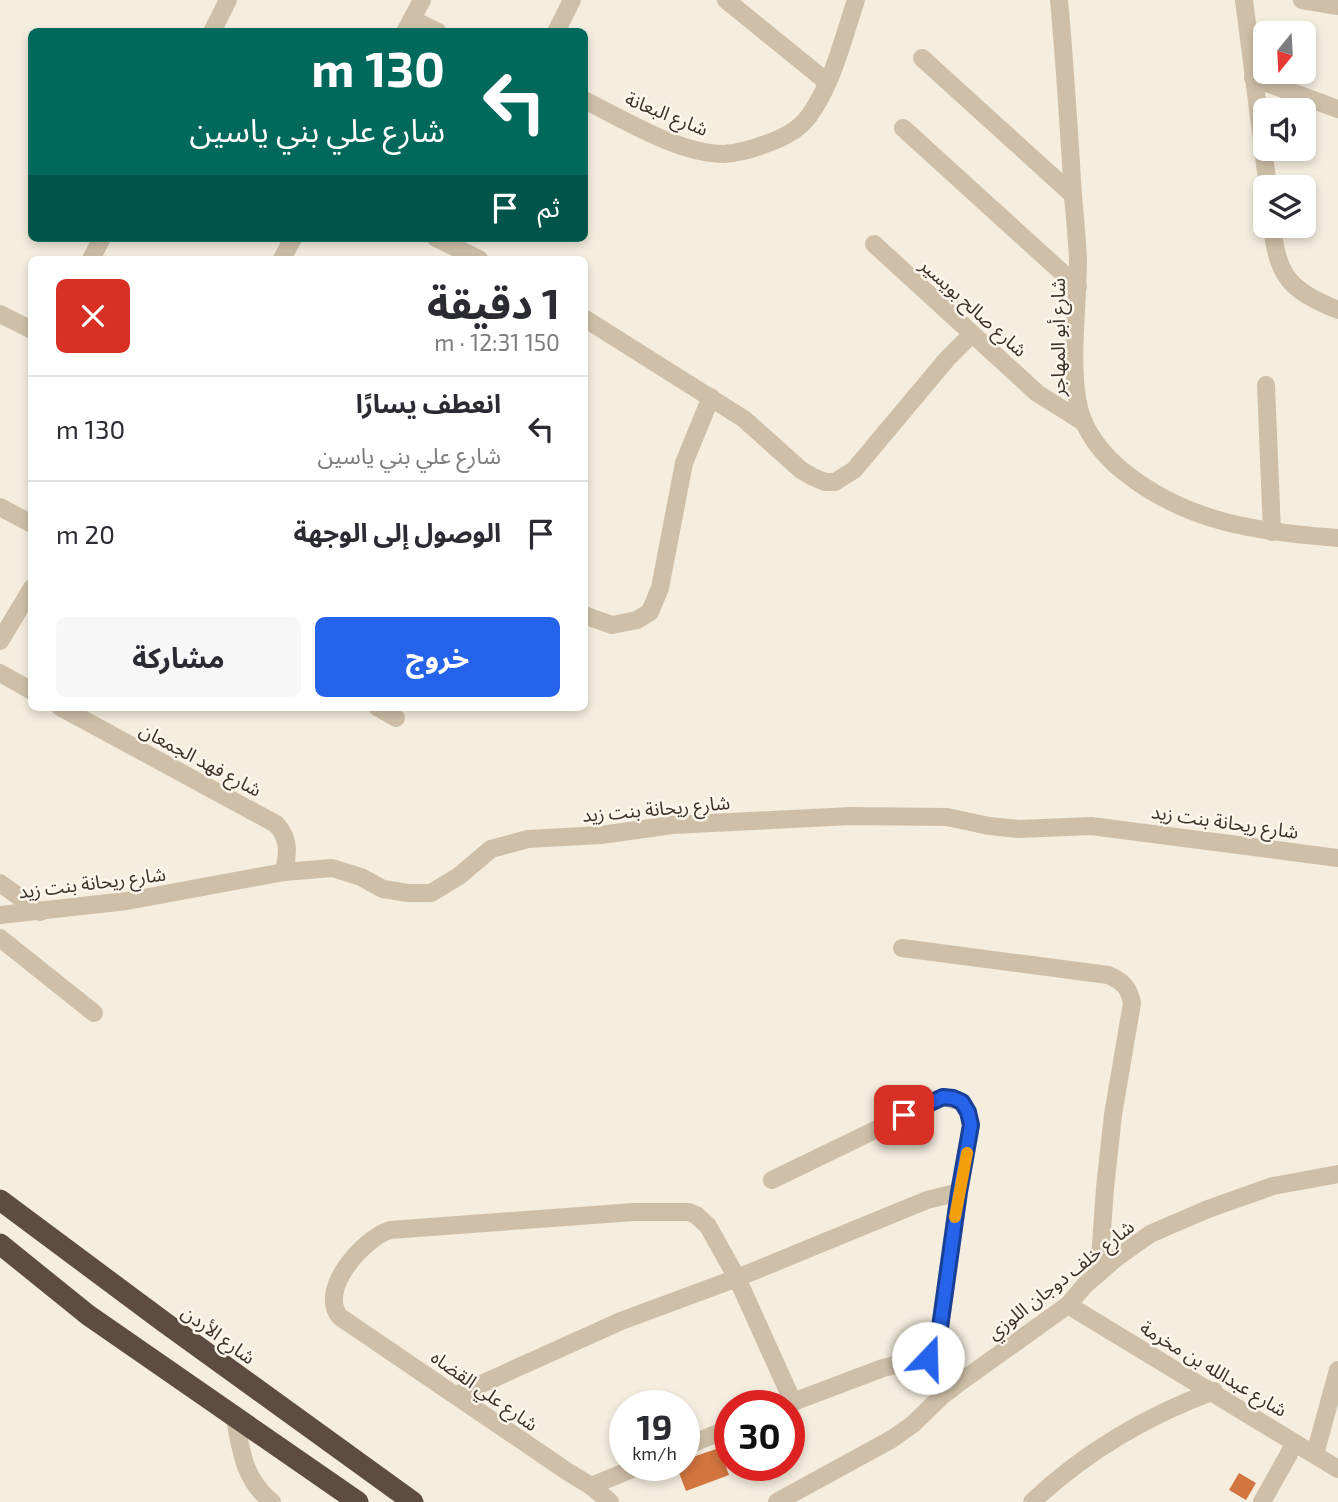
<!DOCTYPE html>
<html lang="ar">
<head>
<meta charset="utf-8">
<style>
	body { margin:0; font-family:"Exo 2","Noto Sans Arabic",sans-serif; background:#f7f7f7; color:#2b2b33; direction:rtl; height:100vh; display:flex; flex-direction:column; font-size:26px; white-space:nowrap }
	* { box-sizing:border-box; margin:0 }
	p { font-size:23px; color:#7c7c81 }
	.icon { flex:none; width:38px; height:38px; fill:none; stroke:currentColor; stroke-width:2; stroke-linecap:round; stroke-linejoin:round }
	.map { position:relative; flex:1; overflow:hidden; direction:ltr }
	.drawer { position:absolute; left:28px; top:256px; width:560px; height:455px; display:flex; flex-direction:column; background:#fff; border-radius:10px; box-shadow:0 4px 10px #0003; direction:rtl }
	.drawer>* { flex:none }
	.banner { position:absolute; left:28px; top:28px; width:560px; height:214px; border-radius:10px; box-shadow:0 4px 10px #0003; direction:rtl; background:#00695c; color:#fff; overflow:hidden }
	.needle { width:46px; rotate:198deg }
	.fabs { position:absolute; left:1253px; top:21px; display:grid; gap:14px }
	.fabs a { display:grid; place-items:center; width:63px; height:63px; border-radius:10px; background:#fff; box-shadow:0 4px 10px #0003; font-size:35px }
	.speed { position:absolute; left:609px; top:1390px; display:flex; gap:14px; font-size:35px; font-weight:700; text-align:center }
	.speed>* { display:grid; place-content:center; width:91px; height:91px; border-radius:50%; background:#fff; box-shadow:0 4px 10px #0003; line-height:1 }
	.speed small { font-size:18px; font-weight:400 }
	.speed .limit { border:10px solid #d22; background:#fff; color:#111 }
	.pin { position:absolute; display:grid; place-items:center; width:60px; height:60px; color:#fff; margin:-30px; border-radius:14px; box-shadow:0 4px 10px #0006 }
	.me { position:absolute; width:77px; margin:-38px; rotate:21deg; stroke-linejoin:round; filter:drop-shadow(0 0 5px #0008) }
	.turn { display:flex; align-items:center; gap:24px; height:147px; padding:0 28px; font-size:32px }
	.turn .icon { width:91px; height:91px; stroke-width:2.5 }
	.turn b { display:block; font-size:49px; line-height:60px }
	.then { display:flex; align-items:center; height:66px; padding:0 28px; background:#0003; gap:14px; font-size:26px }
	.round { display:grid; place-items:center; flex:none; width:74px; height:74px; border-radius:10px; background:#f7f7f7 }
	.headline { display:flex; align-items:center; justify-content:space-between; height:119px; padding:0 28px }
	h1 { font-size:42px; font-weight:700; line-height:52px }
	.button { display:flex; gap:14px; margin-top:auto; padding:14px 28px }
	.button a { flex:1; height:80px; border-radius:10px; background:#2563eb; color:#fff; font-size:28px; font-weight:700; line-height:80px; text-align:center }
	.button a+a { background:#f7f7f7; color:#2b2b33 }
	ul { padding:0; list-style:none }
	li { display:flex; align-items:center; gap:21px; height:105px; padding:0 28px; border-top:2px solid #e1e1e2 }
	li div { flex:1 }
	li b { display:block; font-size:26px }
	li em { font-style:normal }
	.map>svg:first-child { display:block }
	.building { fill:#d3753f }
	.lines { fill:none; stroke-linecap:round; stroke-linejoin:round }
	.minor { stroke:#cfbfa8; stroke-width:18 }
	.highway { stroke:#5d4c3f; stroke-width:21 }
	.route-casing { stroke:#184099; stroke-width:18 }
	.route { stroke:#2563eb; stroke-width:12 }
	.slow { stroke:#f59e0b; stroke-width:12 }
	.labels { text-anchor:middle; dominant-baseline:central; stroke-width:5; stroke-linejoin:round; paint-order:stroke }
	.street-label { font-size:19px; fill:#3c3129; stroke:#fcf6ec }
</style>
</head>
<body>
<div class="map">
<svg width="1338" height="1502" viewBox="0 0 1338 1502">
	<rect width="100%" height="100%" fill="#f5edde"/>
	<!-- building -->
	<g class="building">
		<polygon points="719,1448 729,1475 686,1491 676,1465 684,1465 684,1460"/>
		<polygon points="1239,1473 1256,1483 1246,1500 1229,1490"/>
	</g>
	<g class="lines">
		<!-- minor -->
		<g class="minor">
			<polyline points="726,0 827,82"/>
			<path d="M1059 0C1065 65 1069 130 1073 196 1075 217 1077 238 1078 260 1078 305 1069 365 1079 408 1085 433 1104 456 1124 472 1188 523 1258 532 1338 538"/>
			<polyline points="1244,0 1268,187"/>
			<polyline points="1302,0 1338,6"/>
			<polyline points="412,19 438,32"/>
			<polyline points="212,32 228,0"/>
			<polyline points="405,32 422,0"/>
			<polyline points="556,32 572,0"/>
			<polyline points="922,58 1073,195"/>
			<polyline points="1253,78 1338,109"/>
			<path d="M584 100C625 120 679 154 724 154 741 153 756 148 771 142 789 135 803 127 813 110 834 78 844 36 856 0"/>
			<polyline points="903,128 1078,287"/>
			<path d="M1272 226C1278 278 1290 290 1338 310"/>
			<polyline points="436,238 479,259"/>
			<polyline points="874,244 1037,393 1083,422"/>
			<polyline points="91,259 102,238"/>
			<polyline points="282,259 293,238"/>
			<polyline points="0,314 32,330"/>
			<polyline points="584,318 744,419 801,470 813,477 825,482 835,482 854,470 947,359 972,334"/>
			<polyline points="1266,385 1272,532"/>
			<polyline points="0,507 32,524"/>
			<polyline points="584,615 612,625 637,620 650,612 660,588 684,463 711,397"/>
			<polyline points="0,641 32,588"/>
			<polyline points="0,673 32,691"/>
			<path d="M60 707 276 824C290 839 288 853 284 872"/>
			<polyline points="377,707 396,718"/>
			<polyline points="0,883 40,912"/>
			<polyline points="0,915 127,901 284,872 332,868 361,877 383,889 408,893 431,893 459,876 491,849 528,839 601,835 672,825 851,816 947,817 989,826 1019,829 1091,826 1338,858"/>
			<polyline points="0,938 94,1013"/>
			<path d="M902 948 1108 975C1122 981 1129 987 1132 1003L1113 1115 1105 1188 1099 1273"/>
			<polyline points="772,1180 943,1097 962,1102 968,1112 971,1125 959,1192 936,1356"/>
			<polyline points="1068,1305 1338,1469"/>
			<path d="M933 1356C949 1358 959 1368 956 1385L949 1391H938L925 1378 924 1364 928 1358Z"/>
			<polyline points="956,1385 1068,1305 1085,1285 1115,1259 1150,1234 1208,1209 1273,1186 1338,1174"/>
			<polyline points="457,1395 621,1321 737,1278 927,1200 959,1192"/>
			<polyline points="785,1405 883,1368 900,1364 924,1364"/>
			<path d="M235 1419C241 1451 244 1480 272 1502"/>
			<polyline points="684,1447 730,1428"/>
			<polyline points="1315,1454 1338,1370"/>
			<path d="M642 1465 591 1486 568 1472 340 1317C317 1290 364 1238 390 1230L634 1212H689L696 1215 708 1226 737 1278 793 1402"/>
			<polyline points="591,1486 610,1502"/>
			<polyline points="777,1502 892,1439 913,1424 946,1392"/>
			<path d="M1032 1502C1085 1452 1146 1416 1214 1391"/>
			<polyline points="1262,1502 1295,1443"/>
		</g>
		<!-- highway -->
		<g class="highway">
			<polyline points="0,1200 164,1322 413,1502"/>
			<polyline points="0,1244 88,1315 358,1502"/>
		</g>
	</g>
	<g class="lines">
		<defs>
			<polyline id="route" points="904,1115 943,1097 953,1098 962,1102 968,1112 971,1125 959,1192 936,1356 928,1358"/>
		</defs>
		<!-- route casing -->
		<use href="#route" class="route-casing"/>
		<!-- route -->
		<use href="#route" class="route"/>
		<!-- slow -->
		<polyline class="slow" points="955,1217 967,1153"/>
	</g>
	<g class="labels">
		<!-- street labels -->
		<g class="street-label">
			<text transform="translate(667 113) rotate(22)">شارع البعانة</text>
			<text transform="translate(974 307) rotate(42)">شارع صالح بويسير</text>
			<text transform="translate(1057 337) rotate(-90)">شارع أبو المهاجر</text>
			<text transform="translate(201 759) rotate(28)">شارع فهد الجمعان</text>
			<text transform="translate(656 808) rotate(-5)">شارع ريحانة بنت زيد</text>
			<text transform="translate(1225 821) rotate(8)">شارع ريحانة بنت زيد</text>
			<text transform="translate(92 882) rotate(-7)">شارع ريحانة بنت زيد</text>
			<text transform="translate(1060 1279) rotate(-38)">شارع خلف دوجان اللوزي</text>
			<text transform="translate(219 1334) rotate(36)">شارع الأردن</text>
			<text transform="translate(1214 1368) rotate(31)">شارع عبدالله بن مخرمة</text>
			<text transform="translate(485 1390) rotate(35)">شارع علي القضاه</text>
		</g>
	</g>
</svg>
<div class="fabs">
<a><svg class="needle" viewBox="-14 -14 28 28"><path d="M0-13l5 13h-10z" fill="#e53935"/><path d="M0 13l5-13h-10z" fill="#7c7c81"/></svg></a>
<a><svg class="icon" aria-label="sound" viewBox="0 0 24 24"><path d="M4 9h4l5-4v14l-5-4H4zM17 9q2 3 0 6"/></svg></a>
<a><svg class="icon" aria-label="layers" viewBox="0 0 24 24"><path d="M12 4l9 5-9 5-9-5zM3 14l9 5 9-5"/></svg></a>
</div>
<div class="speed"><div>19<small>km/h</small></div><div class="limit">30</div></div>
<div class="pin" style="left:904px;top:1115px;background:#d93025"><svg class="icon" aria-label="arrive" viewBox="0 0 24 24"><path d="M6 21V4h12l-3 4 3 4H6"/></svg></div>
<svg class="me" style="left:928px;top:1358px" viewBox="-20 -20 40 40"><circle r="19" fill="#fff"/><path d="M0-13L10 11 0 6-10 11z" fill="#2563eb"/></svg>
<div class="banner">
<div class="turn"><svg class="icon" aria-label="left" viewBox="0 0 24 24"><path d="M17 20v-9H6M10 6l-5 5 5 5"/></svg><div><b>130 m</b>شارع علي بني ياسين</div></div>
<div class="then">ثم<svg class="icon" aria-label="arrive" viewBox="0 0 24 24"><path d="M6 21V4h12l-3 4 3 4H6"/></svg></div>
</div>
<section class="drawer">
<div class="headline"><div><h1>1 دقيقة</h1><p>150 m · 12:31</p></div><a class="round" style="background:#d93025;color:#fff"><svg class="icon" aria-label="close" viewBox="0 0 24 24"><path d="M6 6l12 12M18 6L6 18"/></svg></a></div>
<ul>
<li><svg class="icon" aria-label="left" viewBox="0 0 24 24"><path d="M17 20v-9H6M10 6l-5 5 5 5"/></svg><div><b>انعطف يسارًا</b><p>شارع علي بني ياسين</p></div><em>130 m</em></li>
<li><svg class="icon" aria-label="arrive" viewBox="0 0 24 24"><path d="M6 21V4h12l-3 4 3 4H6"/></svg><div><b>الوصول إلى الوجهة</b></div><em>20 m</em></li>
</ul>
<div class="button"><a>خروج</a><a>مشاركة</a></div>
</section>
</div>
</body>
</html>
